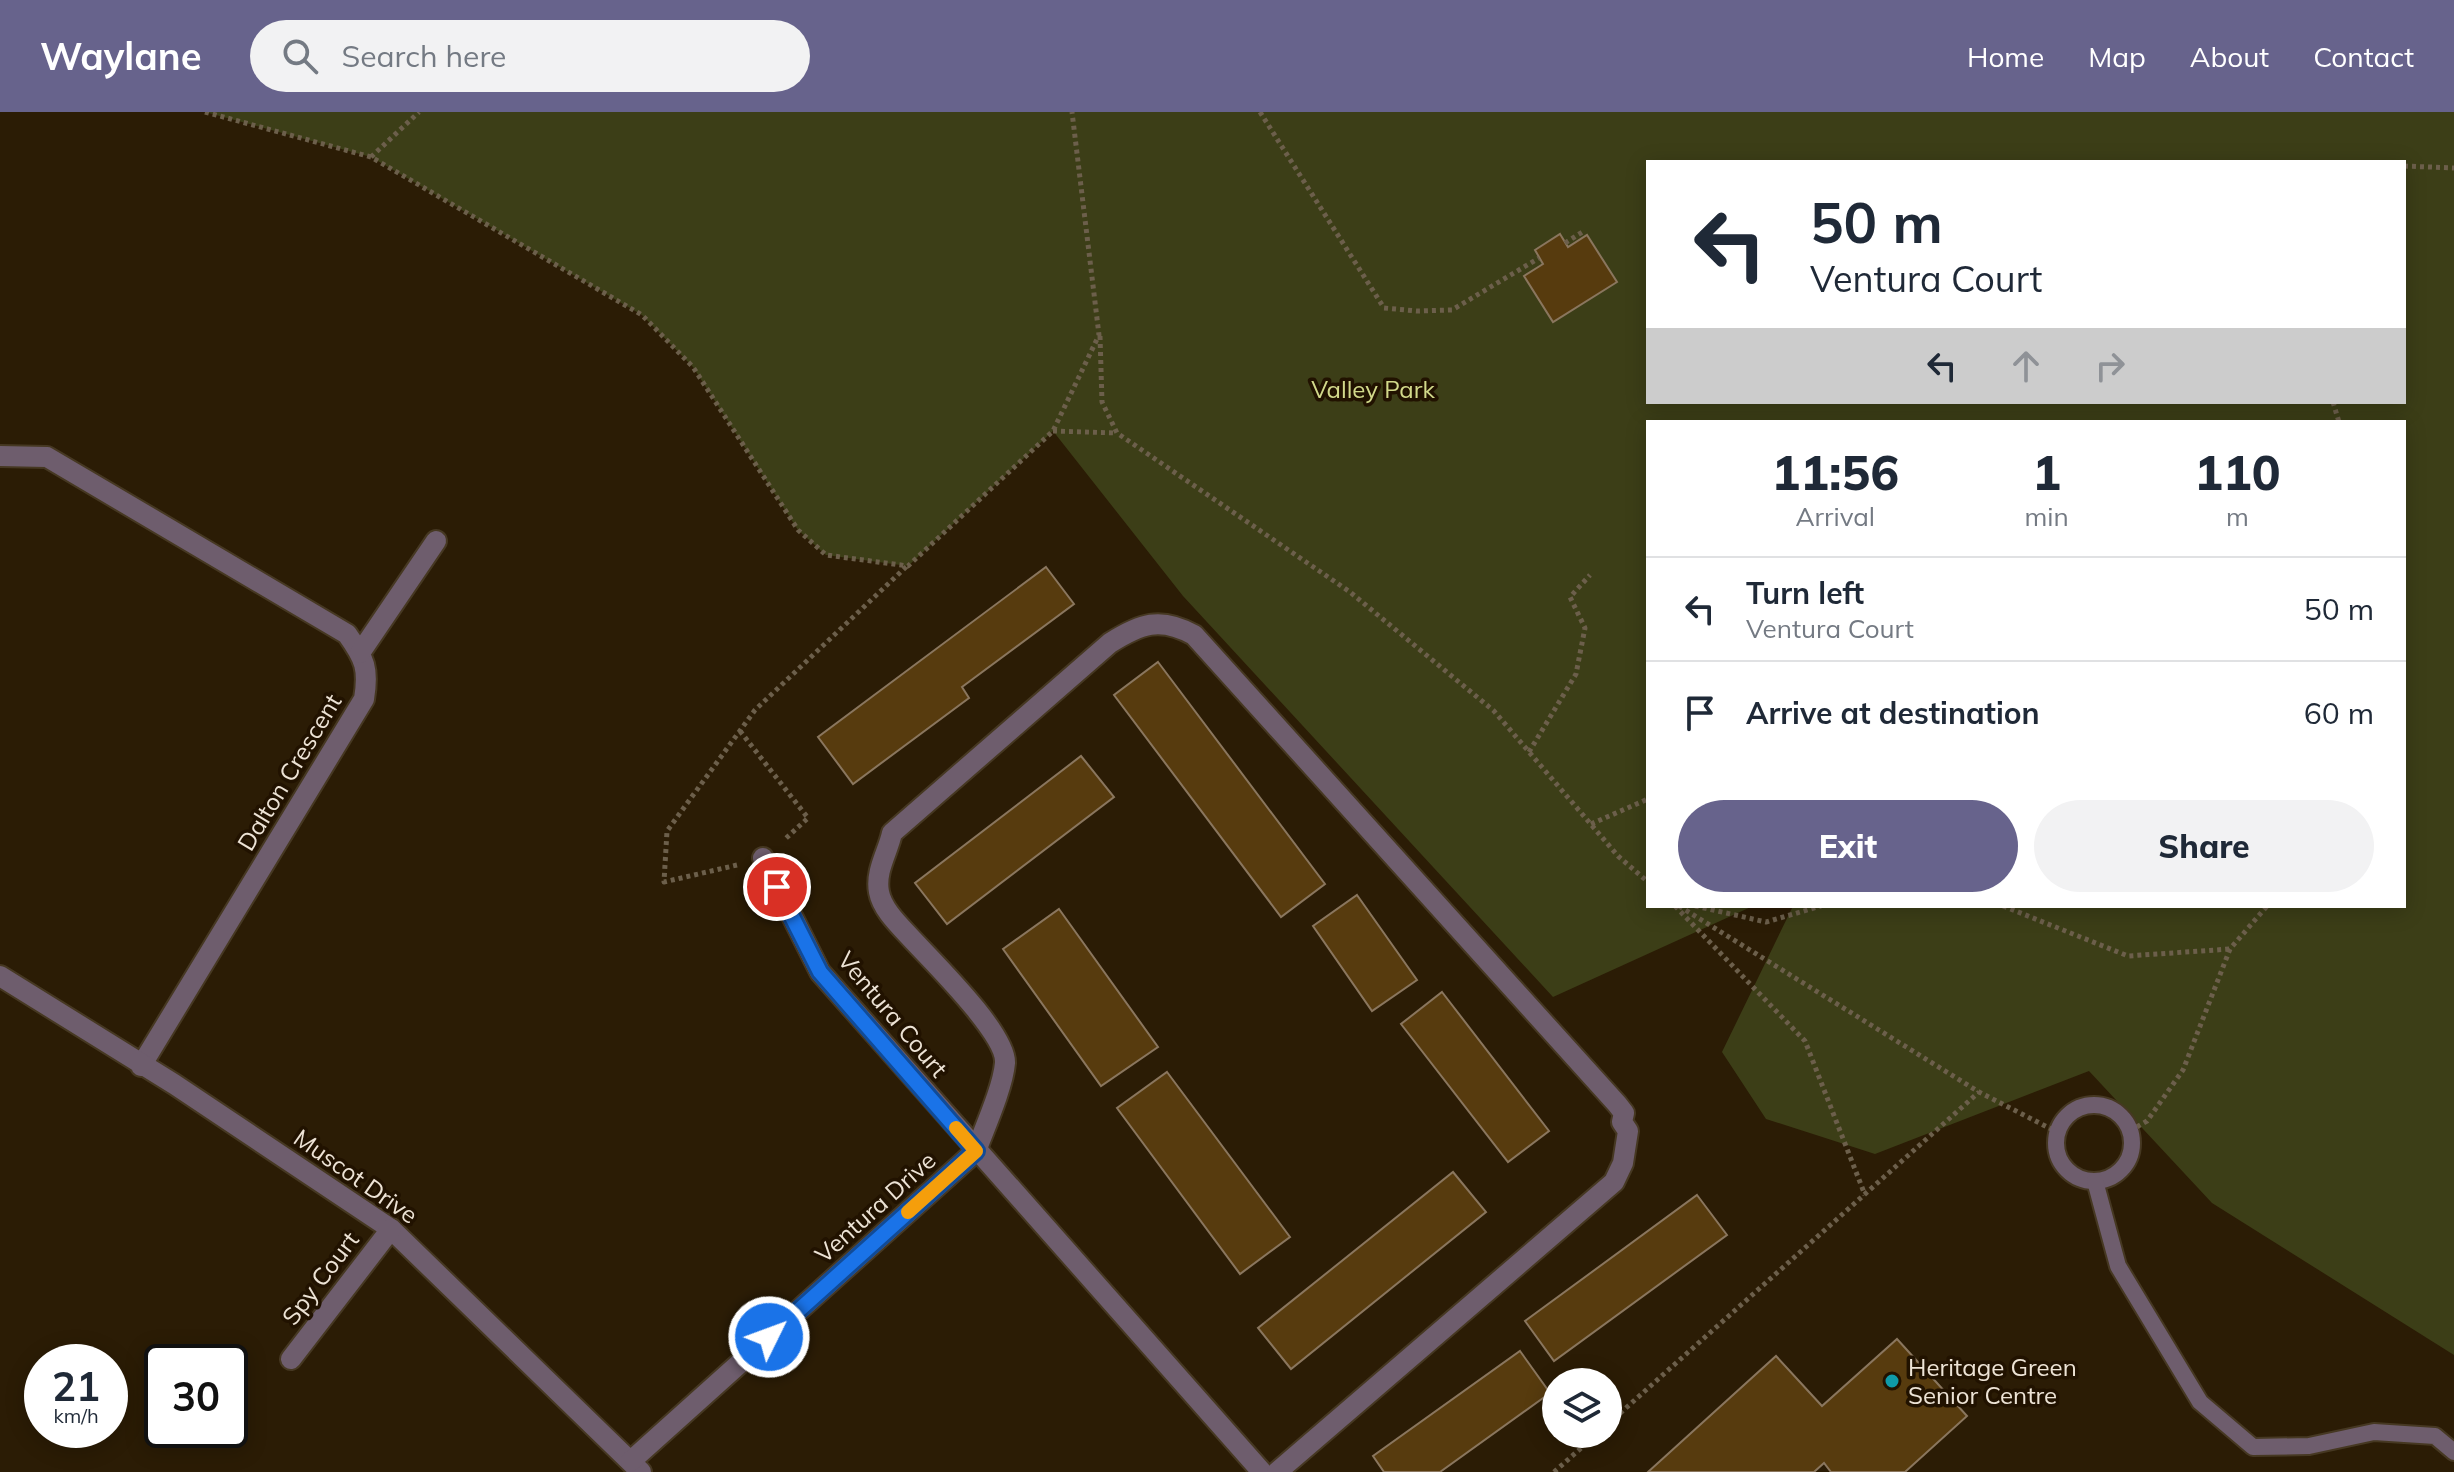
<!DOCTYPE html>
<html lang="en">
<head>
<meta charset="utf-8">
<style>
	body { margin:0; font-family:Mulish,sans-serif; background:#f2f2f3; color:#1f2937; height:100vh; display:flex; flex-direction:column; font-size:30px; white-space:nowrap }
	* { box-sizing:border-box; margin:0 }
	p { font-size:26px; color:#747a83 }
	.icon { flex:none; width:44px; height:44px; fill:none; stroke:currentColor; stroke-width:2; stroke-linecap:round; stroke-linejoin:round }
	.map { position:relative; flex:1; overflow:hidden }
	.drawer { position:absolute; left:1646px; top:308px; width:760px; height:488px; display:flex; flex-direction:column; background:#fff; border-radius:0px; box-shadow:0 4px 20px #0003 }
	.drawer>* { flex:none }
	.hud { position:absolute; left:1646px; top:48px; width:760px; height:244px; border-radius:0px; box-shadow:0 4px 20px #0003; background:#fff; color:#1f2937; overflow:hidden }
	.controls { position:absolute; left:1542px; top:1256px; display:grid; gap:16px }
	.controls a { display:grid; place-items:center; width:80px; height:80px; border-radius:50%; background:#fff; box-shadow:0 4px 20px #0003; font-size:40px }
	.speed { position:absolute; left:24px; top:1232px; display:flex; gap:16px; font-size:40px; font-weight:700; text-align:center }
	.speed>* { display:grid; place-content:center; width:104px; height:104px; border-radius:50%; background:#fff; box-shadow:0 4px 20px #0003; line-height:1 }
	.speed small { font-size:20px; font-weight:400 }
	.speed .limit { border:4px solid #111; border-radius:12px; background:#fff; color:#111 }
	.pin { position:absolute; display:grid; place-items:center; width:68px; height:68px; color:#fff; margin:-34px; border:4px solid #fff; border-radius:50%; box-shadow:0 2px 8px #0007 }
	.me { position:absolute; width:88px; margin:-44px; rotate:48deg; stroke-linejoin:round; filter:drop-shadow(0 0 6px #0008) }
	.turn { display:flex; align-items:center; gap:28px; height:168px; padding:0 32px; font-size:36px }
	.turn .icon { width:104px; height:104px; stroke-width:2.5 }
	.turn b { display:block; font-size:56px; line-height:68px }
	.lanes { display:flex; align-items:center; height:76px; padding:0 32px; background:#0003; justify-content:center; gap:40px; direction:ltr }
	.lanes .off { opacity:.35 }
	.eta { display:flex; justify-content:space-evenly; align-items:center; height:136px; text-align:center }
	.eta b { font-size:48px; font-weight:800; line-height:56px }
	.cta { display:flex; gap:16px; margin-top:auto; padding:16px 32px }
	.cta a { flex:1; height:92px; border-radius:48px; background:#67638c; color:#fff; font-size:32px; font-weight:800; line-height:92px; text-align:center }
	.cta a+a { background:#f2f2f3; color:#1f2937 }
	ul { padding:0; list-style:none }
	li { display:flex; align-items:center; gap:24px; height:104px; padding:0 32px; border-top:2px solid #e0e1e3 }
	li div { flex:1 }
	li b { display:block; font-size:30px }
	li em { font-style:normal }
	header { display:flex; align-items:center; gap:48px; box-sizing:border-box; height:112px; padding:0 40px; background:#67638c; color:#fff }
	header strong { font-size:38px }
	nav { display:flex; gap:44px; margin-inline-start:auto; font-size:28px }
	.search { width:560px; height:72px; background:#f2f2f3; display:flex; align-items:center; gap:20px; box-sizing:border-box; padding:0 28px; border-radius:44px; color:#747a83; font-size:30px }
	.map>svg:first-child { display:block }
	.green { fill:#3c3e17; fill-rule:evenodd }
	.building { fill:#573b0e; stroke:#8a765e; stroke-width:2 }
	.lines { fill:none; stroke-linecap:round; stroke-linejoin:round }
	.service-casing { stroke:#463822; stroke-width:20 }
	.minor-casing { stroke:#463822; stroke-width:24 }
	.path { stroke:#6c5f4b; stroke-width:5; stroke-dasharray:4 4; stroke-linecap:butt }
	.service { stroke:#6e5d6d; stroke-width:16 }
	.minor { stroke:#6e5d6d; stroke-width:20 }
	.route-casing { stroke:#114b97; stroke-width:20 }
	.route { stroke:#1a73e8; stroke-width:14 }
	.slow { stroke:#f59e0b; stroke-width:14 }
	.culture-dot { fill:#0f9aa8; stroke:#211200; stroke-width:3 }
	.labels { text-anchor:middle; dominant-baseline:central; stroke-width:7; stroke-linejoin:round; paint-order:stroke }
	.park-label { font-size:24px; fill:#d2d98a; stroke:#211200 }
	.street-label { font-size:24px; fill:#ede3d5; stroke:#211200 }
	.poi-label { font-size:24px; fill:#ede3d5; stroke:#211200; text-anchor:start }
</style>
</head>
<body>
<header>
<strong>Waylane</strong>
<div class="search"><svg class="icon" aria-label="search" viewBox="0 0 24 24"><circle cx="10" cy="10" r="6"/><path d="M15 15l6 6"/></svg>Search here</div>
<nav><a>Home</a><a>Map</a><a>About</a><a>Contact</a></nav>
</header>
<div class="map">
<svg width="2454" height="1360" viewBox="0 0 2454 1360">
	<rect width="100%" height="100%" fill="#2b1c05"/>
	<!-- green -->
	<path class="green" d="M205 0H2454V1243L2212 1091 2089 959 1875 1042 1766 1007 1722 940 1793 794H2404V310H1648V794H1753L1553 885 1183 484 1053 319 908 454 826 443 798 418 693 255 642 203 371 45ZM1648 50H2404V290H1648Z"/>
	<!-- building -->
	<g class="building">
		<polygon points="1560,122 1568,135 1587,123 1617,170 1553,210 1524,164 1543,152 1535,138"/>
		<polygon points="1046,455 1074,492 962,575 969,586 853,672 818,625"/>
		<polygon points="1158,550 1325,772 1281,805 1114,583"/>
		<polygon points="1081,644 1114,685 947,812 915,771"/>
		<polygon points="1357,783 1417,868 1372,899 1313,814"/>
		<polygon points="1059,797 1158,935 1101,974 1003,837"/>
		<polygon points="1442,880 1549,1019 1508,1050 1401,912"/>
		<polygon points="1167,960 1290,1125 1240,1162 1117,996"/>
		<polygon points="1453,1060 1486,1100 1291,1257 1258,1216"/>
		<polygon points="1697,1083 1727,1123 1554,1249 1525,1209"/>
		<polygon points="1897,1227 1967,1304 1905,1360 1831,1360 1824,1351 1814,1360 1648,1360 1776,1244 1822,1294"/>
		<polygon points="1520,1239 1550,1281 1440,1360 1384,1360 1373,1344"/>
	</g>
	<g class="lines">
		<defs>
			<g id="service">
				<circle cx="2094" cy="1031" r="38"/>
				<polyline points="2095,1069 2118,1154 2200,1290 2253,1335 2309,1334 2374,1320 2435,1324 2454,1340"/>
			</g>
			<g id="minor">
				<path d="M0 344 47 345 347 522C365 547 369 557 364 587L141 954"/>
				<polyline points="360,541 436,429"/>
				<polyline points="763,746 820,860 1262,1360"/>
				<polyline points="0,864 174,972 391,1117 641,1360"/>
				<polyline points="291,1247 391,1117"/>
				<path d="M631 1349 976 1039C985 1015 1003 975 1005 951 1007 922 932 849 910 825 899 813 882 797 879 780 875 759 888 740 892 721L1110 531C1140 512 1160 504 1194 523L1617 992 1624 1001 1622 1010 1628 1019 1623 1051 1614 1070 1277 1360"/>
			</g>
		</defs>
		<!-- service casing -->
		<use href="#service" class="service-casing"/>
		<!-- minor casing -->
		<use href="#minor" class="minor-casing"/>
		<!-- path -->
		<g class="path">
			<polyline points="205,0 371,45 642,203 693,255 798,418 826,443 908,454 1053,319 1099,223 1072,0"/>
			<polyline points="1260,0 1384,196 1417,199 1452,198 1539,146"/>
			<polyline points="371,45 419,0"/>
			<polyline points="2404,54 2454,56"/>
			<polyline points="1565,131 1584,119"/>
			<polyline points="1100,224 1102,290 1117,321 1350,480 1494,599 1618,744 1648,770"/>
			<polyline points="2333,290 2339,310"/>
			<polyline points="1053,319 1117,321"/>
			<polyline points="740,619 808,706 784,728"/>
			<polyline points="1529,640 1576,562 1585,516 1570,485 1590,463"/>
			<polyline points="1591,712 1648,687"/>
			<polyline points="737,753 664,770 667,719 755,598 907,454"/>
			<polyline points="1675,794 1805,929 1865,1083"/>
			<polyline points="1679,794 1979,980 2057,1020"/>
			<polyline points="1695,794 1766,810 1821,794"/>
			<polyline points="2003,794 2128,844 2230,837"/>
			<polyline points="2130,1019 2147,1009 2183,958 2230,837 2267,794"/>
			<polyline points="1608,1312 1979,980"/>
			<polyline points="1554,1360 1597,1322"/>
		</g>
		<!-- service -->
		<use href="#service" class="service"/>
		<!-- minor -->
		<use href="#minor" class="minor"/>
	</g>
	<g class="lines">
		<defs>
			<polyline id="route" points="769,1225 976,1039 820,860 777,775"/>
		</defs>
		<!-- route casing -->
		<use href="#route" class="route-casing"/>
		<!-- route -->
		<use href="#route" class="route"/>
		<!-- slow -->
		<polyline class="slow" points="908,1100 976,1039 956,1016"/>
	</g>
	<!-- markers -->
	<circle class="culture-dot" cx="1892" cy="1269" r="8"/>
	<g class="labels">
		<!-- park labels -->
		<g class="park-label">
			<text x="1373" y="277">Valley Park</text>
		</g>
		<!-- street labels -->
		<g class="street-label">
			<text transform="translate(289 660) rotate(-59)">Dalton Crescent</text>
			<text transform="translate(893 902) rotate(50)">Ventura Court</text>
			<text transform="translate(356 1064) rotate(35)">Muscot Drive</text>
			<text transform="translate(875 1095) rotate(-42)">Ventura Drive</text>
			<text transform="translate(320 1166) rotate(-53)">Spy Court</text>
		</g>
		<!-- poi labels -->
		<g class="poi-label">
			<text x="1908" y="1255">Heritage Green<tspan x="1908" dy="28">Senior Centre</tspan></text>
		</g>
	</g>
</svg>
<div class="controls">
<a><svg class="icon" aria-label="layers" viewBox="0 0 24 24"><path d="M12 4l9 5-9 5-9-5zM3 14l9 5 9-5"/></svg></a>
</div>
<div class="speed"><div>21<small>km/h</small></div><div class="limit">30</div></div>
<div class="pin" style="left:777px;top:775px;background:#d93025"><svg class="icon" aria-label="arrive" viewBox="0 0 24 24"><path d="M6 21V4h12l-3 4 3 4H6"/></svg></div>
<svg class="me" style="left:769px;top:1225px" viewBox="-20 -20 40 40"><circle r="17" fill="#1a73e8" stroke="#fff" stroke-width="3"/><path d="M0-11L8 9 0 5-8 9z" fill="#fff"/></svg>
<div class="hud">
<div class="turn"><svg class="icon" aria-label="left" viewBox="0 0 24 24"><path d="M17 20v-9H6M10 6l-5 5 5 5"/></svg><div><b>50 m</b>Ventura Court</div></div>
<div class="lanes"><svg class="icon" aria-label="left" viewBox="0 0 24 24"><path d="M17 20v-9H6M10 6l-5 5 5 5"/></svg><svg class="icon off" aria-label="ahead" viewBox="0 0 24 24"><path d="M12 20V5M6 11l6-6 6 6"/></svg><svg class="icon off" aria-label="right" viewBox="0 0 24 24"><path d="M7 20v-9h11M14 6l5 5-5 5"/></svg></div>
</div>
<section class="drawer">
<div class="eta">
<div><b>11:56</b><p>Arrival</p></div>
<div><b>1</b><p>min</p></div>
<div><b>110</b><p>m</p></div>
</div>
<ul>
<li><svg class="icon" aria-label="left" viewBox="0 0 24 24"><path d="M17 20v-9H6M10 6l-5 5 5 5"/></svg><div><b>Turn left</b><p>Ventura Court</p></div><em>50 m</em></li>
<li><svg class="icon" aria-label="arrive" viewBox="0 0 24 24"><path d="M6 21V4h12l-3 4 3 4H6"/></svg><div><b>Arrive at destination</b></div><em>60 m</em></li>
</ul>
<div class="cta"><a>Exit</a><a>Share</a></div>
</section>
</div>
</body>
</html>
